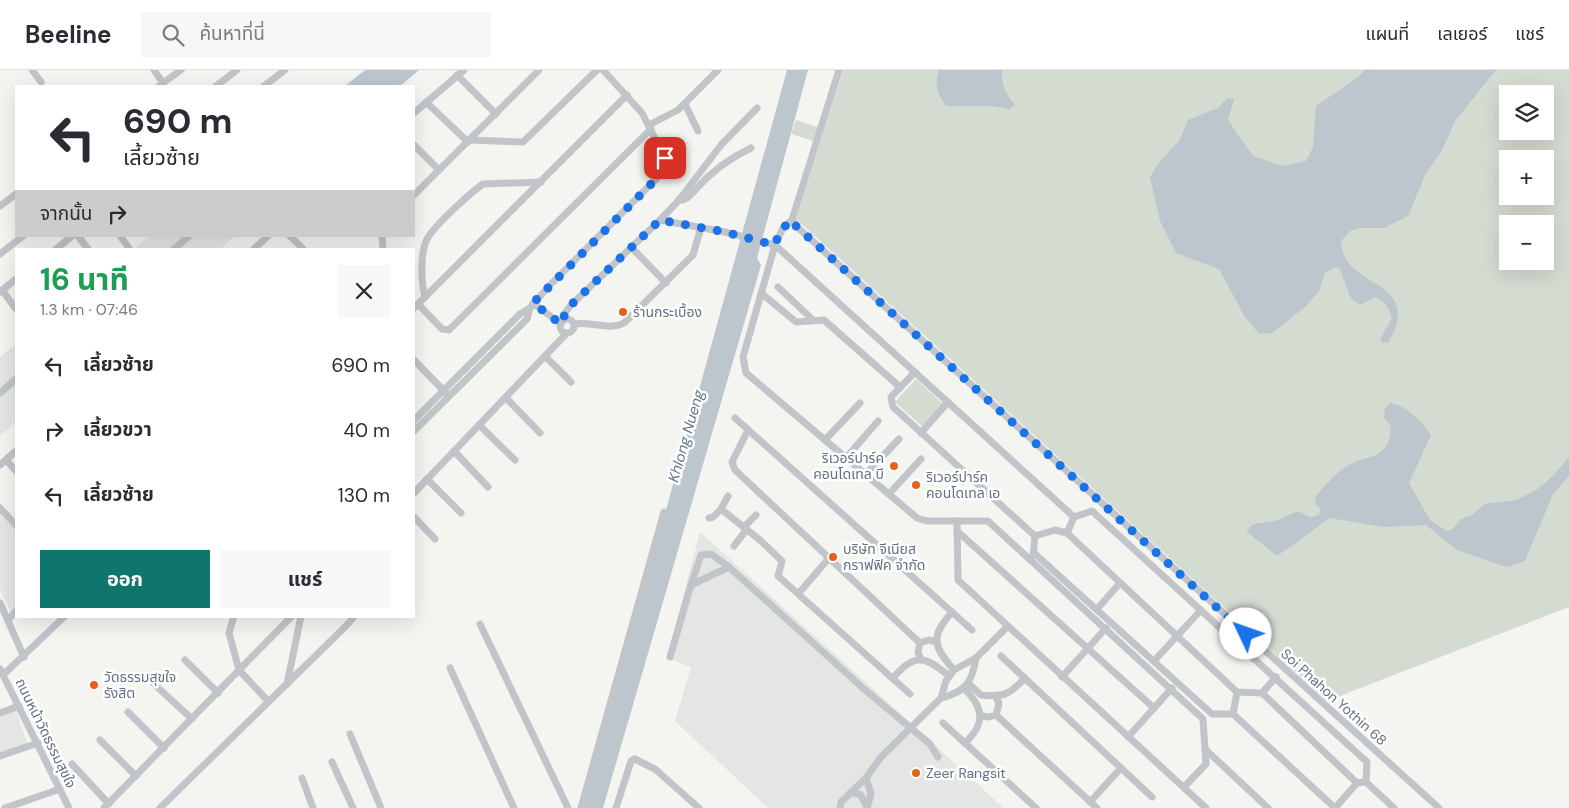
<!DOCTYPE html>
<html lang="th">
<head>
<meta charset="utf-8">
<style>
	body { margin:0; font-family:"DM Sans","Noto Sans Thai",sans-serif; background:#f7f7f7; color:#2b2b33; height:100vh; display:flex; flex-direction:column; font-size:19px; white-space:nowrap }
	* { box-sizing:border-box; margin:0 }
	p { font-size:16px; color:#7c7c81 }
	.icon { flex:none; width:28px; height:28px; fill:none; stroke:currentColor; stroke-width:2; stroke-linecap:round; stroke-linejoin:round }
	.map { position:relative; flex:1; overflow:hidden }
	.drawer { position:absolute; left:15px; top:178px; width:400px; height:370px; display:flex; flex-direction:column; background:#fff; border-radius:0px; box-shadow:0 5px 20px #0002 }
	.drawer>* { flex:none }
	.banner { position:absolute; left:15px; top:15px; width:400px; height:152px; border-radius:0px; box-shadow:0 5px 20px #0002; background:#fff; color:#2b2b33; overflow:hidden }
	.fabs { position:absolute; left:1499px; top:15px; display:grid; gap:10px }
	.fabs a { display:grid; place-items:center; width:55px; height:55px; border-radius:0px; background:#fff; box-shadow:0 5px 20px #0002; font-size:25px }
	.pin { position:absolute; display:grid; place-items:center; width:42px; height:42px; color:#fff; margin:-21px; border-radius:10px; box-shadow:0 2px 8px #0006 }
	.me { position:absolute; width:55px; margin:-28px; rotate:312deg; stroke-linejoin:round; filter:drop-shadow(0 0 4px #0008) }
	.turn { display:flex; align-items:center; gap:18px; height:105px; padding:0 25px; font-size:22px }
	.turn .icon { width:65px; height:65px; stroke-width:2.5 }
	.turn b { display:block; font-size:35px; line-height:42px }
	.then { display:flex; align-items:center; height:48px; padding:0 25px; background:#0003; gap:10px; font-size:19px }
	.round { display:grid; place-items:center; flex:none; width:52px; height:52px; border-radius:0px; background:#f7f7f7 }
	.overview { display:flex; align-items:center; justify-content:space-between; height:85px; padding:0 25px }
	h1 { font-size:30px; font-weight:700; line-height:38px; color:#1e9e55 }
	.cta { display:flex; gap:10px; margin-top:auto; padding:10px 25px }
	.cta a { flex:1; height:58px; border-radius:0px; background:#0f766e; color:#fff; font-size:20px; font-weight:700; line-height:58px; text-align:center }
	.cta a+a { background:#f7f7f7; color:#2b2b33 }
	ul { padding:0; list-style:none }
	li { display:flex; align-items:center; gap:15px; height:65px; padding:0 25px }
	li div { flex:1 }
	li b { display:block; font-size:19px }
	li em { font-style:normal }
	header { display:flex; align-items:center; gap:30px; box-sizing:border-box; height:70px; padding:0 25px; background:#fff; border-bottom:1px solid #e1e1e2 }
	header strong { font-size:24px }
	nav { display:flex; gap:28px; margin-inline-start:auto; font-size:18px }
	.search { width:350px; height:45px; background:#f7f7f7; display:flex; align-items:center; gap:12px; box-sizing:border-box; padding:0 18px; border-radius:0px; color:#7c7c81; font-size:19px }
	.map>svg:first-child { display:block }
	.built { fill:#e4e6e3 }
	.green { fill:#d4dbd1; fill-rule:evenodd }
	.water { fill:#bcc6cc }
	.lines { fill:none; stroke-linecap:round; stroke-linejoin:round }
	.minor { stroke:#c1c4c8; stroke-width:7 }
	.route { stroke:#1a73e8; stroke-width:9; stroke-dasharray:0 16.2 }
	.poi-dot { fill:#ea5f1a; stroke:#fff; stroke-width:2 }
	.labels { text-anchor:middle; dominant-baseline:central; stroke-width:5; stroke-linejoin:round; paint-order:stroke }
	.poi-label { font-size:14px; fill:#627182; stroke:#fff; text-anchor:start }
	.street-label { font-size:14px; fill:#627182; stroke:#fff }
	.water-label { font-size:15px; font-style:italic; fill:#627a87; stroke:#fff }
</style>
</head>
<body>
<header>
<strong>Beeline</strong>
<div class="search"><svg class="icon" aria-label="search" viewBox="0 0 24 24"><circle cx="10" cy="10" r="6"/><path d="M15 15l6 6"/></svg>ค้นหาที่นี่</div>
<nav><a>แผนที่</a><a>เลเยอร์</a><a>แชร์</a></nav>
</header>
<div class="map">
<svg width="1569" height="738" viewBox="0 0 1569 738">
	<rect width="100%" height="100%" fill="#f4f4f0"/>
	<!-- built -->
	<g class="built">
		<polygon points="149,166 235,166 220,179 134,179"/>
		<polygon points="16,274 16,352 0,366 0,287"/>
		<polygon points="0,441 16,458 16,537 11,542 0,519"/>
		<polygon points="700,462 762,518 1004,738 768,738 675,651 691,597 667,588"/>
		<polygon points="15,638 28,676 0,686 0,643"/>
	</g>
	<!-- green -->
	<g class="green">
		<path d="M843 0H1569V537L1327 631 796 149ZM1508 24H1545V61H1508ZM1508 89H1545V126H1508ZM1508 154H1545V191H1508Z"/>
		<polygon points="796,50 818,57 814,71 791,64"/>
		<polygon points="916,309 944,335 923,357 895,332"/>
	</g>
	<!-- water -->
	<g class="water">
		<polygon points="365,0 419,0 400,16 345,16"/>
		<polygon points="787,0 808,0 757,188 761,195 603,738 584,738"/>
		<path d="M939 0H1002C1001 15 1006 24 1015 35L1009 39 991 36H946C937 24 934 14 939 0Z"/>
		<path d="M1365 0H1496L1455 51 1442 80 1425 105 1408 146 1384 158H1360L1350 161 1341 171C1341 220 1426 207 1388 273H1382L1380 269 1392 248C1388 238 1386 232 1376 227L1360 235 1351 229 1340 199 1335 197 1325 203 1319 221 1305 237 1272 263 1259 264 1245 247 1219 199 1176 183 1160 151 1150 107 1159 92 1179 71 1188 50 1218 38 1227 28 1234 29 1228 50 1253 86 1283 96 1306 91 1313 77 1316 36 1357 8Z"/>
		<path d="M1391 333C1408 337 1421 350 1431 365L1409 413 1430 450 1447 461 1453 459 1461 449 1472 445 1485 434 1516 430 1535 421 1553 406 1569 387V406L1553 424 1525 491 1507 497 1497 494 1457 480 1426 455 1383 457 1330 448 1277 486 1246 461 1253 454 1275 451 1298 441 1310 447 1319 445 1320 439 1315 433 1316 426C1325 416 1335 403 1347 396 1369 383 1389 392 1391 356L1384 348 1385 338Z"/>
	</g>
	<g class="lines">
		<!-- minor -->
		<g class="minor">
			<polyline points="32,0 41,12"/>
			<polyline points="154,0 163,13 159,16"/>
			<polyline points="839,0 792,150 783,158 775,175 743,287 746,303 917,448 927,451 988,451 1203,649 1206,694 1184,717"/>
			<polyline points="457,5 496,44"/>
			<polyline points="163,13 181,0"/>
			<polyline points="216,16 237,0"/>
			<polyline points="264,16 285,0"/>
			<polyline points="426,32 468,72"/>
			<polyline points="685,34 698,61"/>
			<polyline points="414,43 464,0"/>
			<polyline points="649,55 678,40 718,0"/>
			<polyline points="470,70 523,72 597,0"/>
			<polyline points="414,75 439,100"/>
			<polyline points="414,125 539,0"/>
			<path d="M679 130C687 131 692 123 697 118 713 100 730 88 751 78"/>
			<polyline points="0,136 16,124"/>
			<polyline points="660,150 679,130 721,75 757,38"/>
			<polyline points="792,150 796,156 1439,738"/>
			<polyline points="78,166 88,179"/>
			<polyline points="120,166 129,178"/>
			<polyline points="290,166 303,179"/>
			<polyline points="382,166 383,179"/>
			<polyline points="632,178 666,213"/>
			<polyline points="56,179 72,166"/>
			<polyline points="174,179 189,166"/>
			<polyline points="254,179 268,166"/>
			<polyline points="0,184 23,166"/>
			<polyline points="778,217 813,250"/>
			<polyline points="2,220 16,239"/>
			<polyline points="0,222 16,209"/>
			<polyline points="761,223 796,252 824,250 900,317"/>
			<path d="M425 227C421 211 420 184 427 169 434 156 470 123 483 114L541 112"/>
			<polyline points="533,233 561,254"/>
			<polyline points="418,234 442,259 449,260 651,59"/>
			<polyline points="414,238 627,25"/>
			<circle cx="567" cy="256" r="7"/>
			<polyline points="564,250 565,243 571,235 660,150 725,162 775,175 1074,447"/>
			<path d="M574 254C590 251 609 261 624 253L693 185 701 157"/>
			<polyline points="546,287 571,312"/>
			<polyline points="414,290 447,324"/>
			<polyline points="915,302 891,327 893,337 1035,466"/>
			<polyline points="0,323 16,309"/>
			<polyline points="506,328 540,363"/>
			<polyline points="735,348 972,560"/>
			<polyline points="414,350 520,244 530,238"/>
			<polyline points="479,355 515,390"/>
			<polyline points="748,360 732,392 735,400 920,573"/>
			<polyline points="414,361 527,249 530,238 549,216 665,100 665,88 642,43 603,0"/>
			<polyline points="921,363 948,332"/>
			<polyline points="825,370 860,333"/>
			<polyline points="454,381 488,417"/>
			<polyline points="846,388 878,351"/>
			<polyline points="6,390 16,401"/>
			<polyline points="0,395 16,381"/>
			<polyline points="866,404 899,369"/>
			<polyline points="427,409 461,443"/>
			<polyline points="414,423 566,264"/>
			<polyline points="889,424 921,389"/>
			<polyline points="728,426 721,439 761,471 782,491 778,506 910,624"/>
			<polyline points="0,438 16,455"/>
			<polyline points="414,447 435,469"/>
			<polyline points="709,448 713,447 721,439"/>
			<polyline points="957,451 958,510 1206,738"/>
			<polyline points="744,457 756,445"/>
			<polyline points="957,461 1154,638"/>
			<polyline points="1067,463 1074,447 1092,441 1367,692 1366,712"/>
			<polyline points="1035,466 1055,460 1067,463 1237,622 1262,623 1276,607"/>
			<polyline points="734,476 747,459"/>
			<polyline points="1034,483 1212,644 1233,644 1237,622"/>
			<polyline points="1033,486 1035,466"/>
			<polyline points="691,515 701,485 711,484 729,497"/>
			<polyline points="799,523 829,488"/>
			<polyline points="0,533 24,587"/>
			<polyline points="1097,539 1120,513"/>
			<path d="M952 542C930 567 933 576 954 600"/>
			<polyline points="234,546 229,563 239,600 268,631"/>
			<polyline points="8,550 16,541"/>
			<polyline points="480,554 568,738"/>
			<polyline points="1001,586 1152,727"/>
			<polyline points="670,587 691,515 729,497 864,619 930,674 938,687"/>
			<polyline points="185,590 218,623"/>
			<polyline points="921,590 918,582 920,573 929,570 937,572"/>
			<polyline points="1154,591 1201,540"/>
			<polyline points="450,598 514,738"/>
			<polyline points="0,599 69,738"/>
			<polyline points="3,605 65,546"/>
			<polyline points="1062,607 1106,558"/>
			<path d="M893 608C915 582 925 586 949 606"/>
			<path d="M968 613 981 625C1004 627 1009 625 1025 608"/>
			<polyline points="154,614 192,649"/>
			<polyline points="287,614 301,546"/>
			<path d="M964 618C984 638 986 653 965 673"/>
			<polyline points="1262,623 1357,713 1366,712"/>
			<path d="M941 628C965 622 972 613 976 588"/>
			<polyline points="128,642 164,678"/>
			<polyline points="0,643 19,636"/>
			<polyline points="1233,644 1335,738"/>
			<polyline points="996,645 1097,738"/>
			<polyline points="980,646 989,647 996,645 999,634 996,626"/>
			<polyline points="943,653 1036,738"/>
			<polyline points="350,664 381,738"/>
			<polyline points="1128,667 1172,618"/>
			<polyline points="100,670 136,706"/>
			<polyline points="1206,680 1268,738"/>
			<polyline points="0,686 38,673"/>
			<polyline points="332,692 353,738"/>
			<polyline points="72,694 109,734"/>
			<polyline points="302,708 313,738"/>
			<polyline points="866,708 871,724 867,738"/>
			<polyline points="1366,712 1394,738"/>
			<polyline points="851,722 861,725 867,738"/>
			<polyline points="1090,732 1121,698"/>
			<polyline points="5,738 60,719"/>
			<polyline points="104,738 292,546"/>
			<polyline points="160,738 346,556 353,548 351,546"/>
			<polyline points="581,738 664,442"/>
			<polyline points="616,738 631,691 635,689 655,699 699,738"/>
			<polyline points="840,738 841,732 866,708 881,687 941,628 946,611 954,600 976,588 1007,557"/>
			<polyline points="1335,738 1357,713"/>
		</g>
	</g>
	<g class="lines">
		<!-- route -->
		<polyline class="route" points="665,88 665,100 533,233 561,254 566,241 571,235 660,150 725,162 774,175 783,158 792,150 796,156 1246,564"/>
	</g>
	<!-- markers -->
	<g class="poi-dot">
		<circle cx="623" cy="242" r="5"/>
		<circle cx="894" cy="396" r="5"/>
		<circle cx="916" cy="415" r="5"/>
		<circle cx="833" cy="487" r="5"/>
		<circle cx="94" cy="615" r="5"/>
		<circle cx="916" cy="703" r="5"/>
	</g>
	<g class="labels">
		<!-- poi labels -->
		<g class="poi-label">
			<text x="633" y="242">ร้านกระเบื้อง</text>
			<text x="884" y="388" text-anchor="end">ริเวอร์ปาร์ค<tspan x="884" dy="16">คอนโดเทล บี</tspan></text>
			<text x="926" y="407">ริเวอร์ปาร์ค<tspan x="926" dy="16">คอนโดเทล เอ</tspan></text>
			<text x="843" y="479">บริษัท จีเนียส<tspan x="843" dy="16">กราฟฟิค จำกัด</tspan></text>
			<text x="104" y="607">วัดธรรมสุขใจ<tspan x="104" dy="16">รังสิต</tspan></text>
			<text x="926" y="703">Zeer Rangsit</text>
		</g>
		<!-- street labels -->
		<g class="street-label">
			<text transform="translate(1334 627) rotate(42)">Soi Phahon Yothin 68</text>
			<text transform="translate(46 663) rotate(64)">ถนนหน้าวัดธรรมสุขใจ</text>
		</g>
		<!-- water labels -->
		<g class="water-label">
			<text transform="translate(686 366) rotate(-74)">Khlong Nueng</text>
		</g>
	</g>
</svg>
<div class="fabs">
<a><svg class="icon" aria-label="layers" viewBox="0 0 24 24"><path d="M12 4l9 5-9 5-9-5zM3 14l9 5 9-5"/></svg></a>
<a>+</a>
<a>−</a>
</div>
<div class="pin" style="left:665px;top:88px;background:#d93025"><svg class="icon" aria-label="arrive" viewBox="0 0 24 24"><path d="M6 21V4h12l-3 4 3 4H6"/></svg></div>
<svg class="me" style="left:1246px;top:564px" viewBox="-20 -20 40 40"><circle r="19" fill="#fff"/><path d="M0-13L10 11 0 6-10 11z" fill="#1a73e8"/></svg>
<div class="banner">
<div class="turn"><svg class="icon" aria-label="left" viewBox="0 0 24 24"><path d="M17 20v-9H6M10 6l-5 5 5 5"/></svg><div><b>690 m</b>เลี้ยวซ้าย</div></div>
<div class="then">จากนั้น<svg class="icon" aria-label="right" viewBox="0 0 24 24"><path d="M7 20v-9h11M14 6l5 5-5 5"/></svg></div>
</div>
<section class="drawer">
<div class="overview"><div><h1>16 นาที</h1><p>1.3 km · 07:46</p></div><a class="round"><svg class="icon" aria-label="close" viewBox="0 0 24 24"><path d="M6 6l12 12M18 6L6 18"/></svg></a></div>
<ul>
<li><svg class="icon" aria-label="left" viewBox="0 0 24 24"><path d="M17 20v-9H6M10 6l-5 5 5 5"/></svg><div><b>เลี้ยวซ้าย</b></div><em>690 m</em></li>
<li><svg class="icon" aria-label="right" viewBox="0 0 24 24"><path d="M7 20v-9h11M14 6l5 5-5 5"/></svg><div><b>เลี้ยวขวา</b></div><em>40 m</em></li>
<li><svg class="icon" aria-label="left" viewBox="0 0 24 24"><path d="M17 20v-9H6M10 6l-5 5 5 5"/></svg><div><b>เลี้ยวซ้าย</b></div><em>130 m</em></li>
</ul>
<div class="cta"><a>ออก</a><a>แชร์</a></div>
</section>
</div>
</body>
</html>
